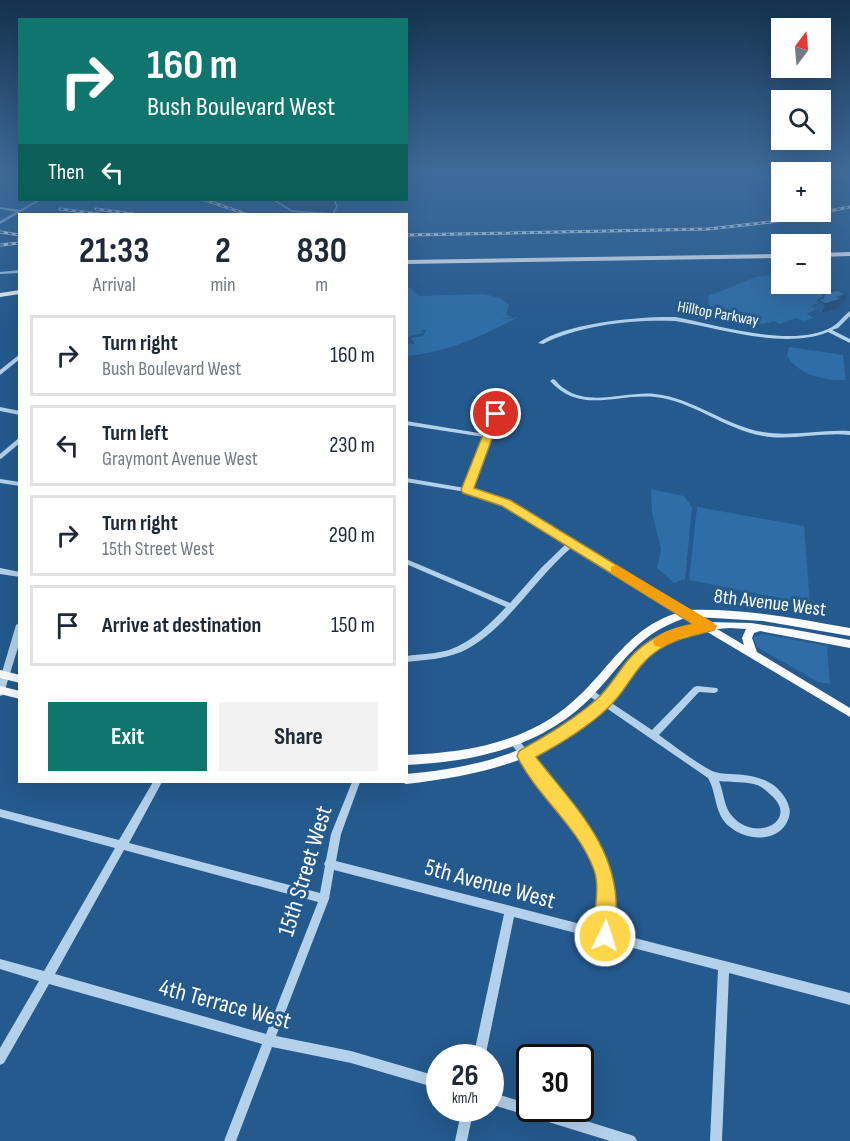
<!DOCTYPE html>
<html lang="en">
<head>
<meta charset="utf-8">
<style>
	body { margin:0; font-family:"Sofia Sans Condensed",sans-serif; background:#f2f2f3; color:#1f2937; height:100vh; display:flex; flex-direction:column; font-size:22px; white-space:nowrap }
	* { box-sizing:border-box; margin:0 }
	p { font-size:20px; color:#747a83 }
	.icon { flex:none; width:33px; height:33px; fill:none; stroke:currentColor; stroke-width:2; stroke-linecap:round; stroke-linejoin:round }
	.map { position:relative; flex:1; overflow:hidden }
	.sheet { position:absolute; left:18px; top:213px; width:390px; height:570px; display:flex; flex-direction:column; background:#fff; border-radius:0px; box-shadow:0 6px 24px #0002 }
	.sheet>* { flex:none }
	.hud { position:absolute; left:18px; top:18px; width:390px; height:183px; border-radius:0px; box-shadow:0 6px 24px #0002; background:#0f766e; color:#fff; overflow:hidden }
	.needle { width:39px; rotate:16deg }
	.buttons { position:absolute; left:771px; top:18px; display:grid; gap:12px }
	.buttons a { display:grid; place-items:center; width:60px; height:60px; border-radius:0px; background:#fff; box-shadow:0 6px 24px #0002; font-size:30px }
	.speed { position:absolute; left:426px; top:1044px; display:flex; gap:12px; font-size:30px; font-weight:700; text-align:center }
	.speed>* { display:grid; place-content:center; width:78px; height:78px; border-radius:50%; background:#fff; box-shadow:0 6px 24px #0002; line-height:1 }
	.speed small { font-size:15px; font-weight:400 }
	.speed .limit { border:3px solid #111; border-radius:9px; background:#fff; color:#111 }
	.pin { position:absolute; display:grid; place-items:center; width:51px; height:51px; color:#fff; margin:-26px; border:3px solid #fff; border-radius:50%; box-shadow:0 2px 6px #0007 }
	.me { position:absolute; width:66px; margin:-33px; rotate:4deg; stroke-linejoin:round; filter:drop-shadow(0 0 4px #0008) }
	.turn { display:flex; align-items:center; gap:21px; height:126px; padding:0 30px; font-size:27px }
	.turn .icon { width:78px; height:78px; stroke-width:2.5 }
	.turn b { display:block; font-size:42px; line-height:51px }
	.then { display:flex; align-items:center; height:57px; padding:0 30px; background:#0003; gap:12px; font-size:22px }
	.eta { display:flex; justify-content:space-evenly; align-items:center; height:102px; text-align:center }
	.eta b { font-size:36px; font-weight:700; line-height:42px }
	.button { display:flex; gap:12px; margin-top:auto; padding:12px 30px }
	.button a { flex:1; height:69px; border-radius:0px; background:#0f766e; color:#fff; font-size:24px; font-weight:700; line-height:69px; text-align:center }
	.button a+a { background:#f2f2f3; color:#1f2937 }
	ul { padding:0; list-style:none }
	li { display:flex; align-items:center; gap:18px; height:81px; margin:0 12px 9px; padding:0 18px; border:3px solid #e0e1e3; border-radius:0px }
	li div { flex:1 }
	li b { display:block; font-size:22px }
	li em { font-style:normal }
	.map>svg:first-child { display:block }
	.green { fill:#2e6da6 }
	.water { fill:#1a446e; stroke:#a8cdec; stroke-width:1.5 }
	.lines { fill:none; stroke-linecap:round; stroke-linejoin:round }
	.minor { fill:#b4d1eb; fill-rule:evenodd }
	.major { fill:#f9fbff; fill-rule:evenodd }
	.highway { fill:#fff; fill-rule:evenodd }
	.rail-casing { stroke:#fff; stroke-width:3 }
	.rail { stroke:#245a8e; stroke-width:1.5; stroke-dasharray:4; stroke-linecap:butt }
	.wall { fill:#2e6293 }
	.shaded-wall { fill:#255078 }
	.building { fill:#3572ab; stroke:#255078; stroke-width:1.5 }
	.route { fill:#ffd54a; stroke:#a68a30; stroke-width:1.5 }
	.slow { fill:#f59e0b }
	.labels { text-anchor:middle; dominant-baseline:central; stroke-width:6; stroke-linejoin:round; paint-order:stroke }
	.far-street-label { font-size:16px; fill:#fff; stroke:#245a8e }
	.street-label { font-size:20px; fill:#fff; stroke:#245a8e }
	.near-street-label { font-size:24px; fill:#fff; stroke:#245a8e }
</style>
</head>
<body>
<div class="map">
<svg width="850" height="1141" viewBox="0 0 850 1141">
	<rect width="100%" height="100%" fill="#245a8e"/>
	<!-- green -->
	<g class="green">
		<path d="M771 275 781 276 782 284H810L835 297 811 306 816 309 807 314 814 318 804 321 796 318 780 324 774 321C750 329 727 325 709 307L708 296 756 277Z"/>
		<path d="M407 288H411L418 296 484 294 500 298 509 305 506 314 511 317 500 320 518 317C482 336 448 352 407 356V339V344H415L411 338 423 336 426 330H420L423 333 407 337Z"/>
		<path d="M789 347 843 355 846 380C825 381 797 375 787 355Z"/>
		<polygon points="651,489 684,496 692,507 685,579 674,583 657,568 661,549 652,513"/>
		<polygon points="697,507 804,526 810,604 689,580"/>
		<polygon points="763,634 827,646 830,684 818,682 757,647 753,637"/>
	</g>
	<!-- water -->
	<polygon class="water" points="274,200 334,200 337,206 333,214 292,211"/>
	<g class="lines">
		<!-- minor -->
		<g class="minor">
			<polygon points="37,200 41,200 0,224 0,221 16,212 0,209 0,207 20,210"/>
			<polygon points="20,270 20,273 0,274 0,272"/>
			<path d="M850 311V316L838 328 832 330 850 339V343L828 332C784 350 720 328 675 321 635 319 578 325 543 344L538 343C565 323 641 316 675 317 718 325 793 349 832 327 839 323 844 315 850 311Z"/>
			<polygon points="20,354 20,359 0,375 0,370"/>
			<path d="M553 379 555 380C558 383 561 387 565 389 590 407 627 391 655 394 694 398 725 426 763 432 792 437 821 429 850 431V435C821 432 791 441 763 436 724 429 693 401 655 397 616 393 581 415 550 381Z"/>
			<polygon points="0,407 20,411 20,415 0,411"/>
			<path d="M496 412 499 414 491 435 492 436 490 438 471 489 508 501 688 612 689 614 688 616H682L572 547C535 578 505 632 461 652 444 659 425 660 406 662V656C421 654 435 654 449 650 472 642 490 624 506 607L406 564V559L510 603 542 567 566 544 504 505 466 492 406 482V478L465 488 484 437 406 425V421L485 434 493 414Z"/>
			<polygon points="20,437 20,443 2,458 0,459 0,454"/>
			<polygon points="0,479 20,482 20,486 0,483"/>
			<polygon points="0,568 20,572 20,577 0,574"/>
			<polygon points="20,622 20,641 4,693 3,695 0,696 0,679 16,625"/>
			<path d="M697 686 717 688 718 690 717 692 714 693 699 692 659 735C676 747 693 761 712 771 717 773 724 774 730 774 747 775 763 776 777 788 782 793 787 799 789 807 791 812 789 819 786 824 774 843 746 840 730 827 714 815 717 793 708 778L586 694 585 692 586 690 589 689 592 690 652 730 694 687ZM719 781C732 783 745 781 757 785 763 787 767 792 772 796 799 821 755 843 732 816 724 807 724 793 719 781Z"/>
			<path d="M514 737 517 738C553 783 607 835 613 895 614 907 612 920 611 932L850 993V1005L729 973 722 1141H710L718 970 514 917 485 1058H473L504 914 334 870 329 899 276 1036 351 1051 440 1077V1089L351 1063 272 1047 236 1141H224L262 1044 49 984 4 1063 0 1065V1048L39 981 0 969V959L44 971 115 848 0 817V809L119 840 153 782H162L129 843 320 893 325 866 324 864 326 860 331 834 352 782H360L341 834 336 861 600 929C602 917 604 904 602 892 595 835 545 787 511 744L509 741 511 738ZM124 850 318 902 266 1034 55 974Z"/>
			<polygon points="490,1092 530,1104 530,1108 545,1108 631,1135 635,1137 637,1141 610,1141 490,1104"/>
			<polygon points="462,1108 474,1108 467,1141 455,1141"/>
		</g>
		<!-- major -->
		<g class="major">
			<path d="M689 610C744 608 797 619 850 628V636L763 621 697 617 707 622 751 623 791 629 850 640V648L760 631 754 633 752 638 757 652 850 708V717L704 630C654 636 647 663 616 696 607 706 596 715 586 723 533 764 470 777 406 784L402 782H406V774C482 767 537 752 597 702 634 671 638 633 695 624L685 618C637 635 627 659 595 693 547 746 475 762 406 765V755C464 753 525 743 570 704 612 669 629 622 689 610ZM730 628 746 629 742 638 744 645 717 629Z"/>
			<polygon points="0,670 20,675 20,683 0,678"/>
			<polygon points="0,686 20,691 20,699 0,694"/>
		</g>
		<!-- highway -->
		<g class="highway">
			<polygon points="850,252 850,256 820,257 820,253"/>
			<polygon points="782,254 782,258 406,264 406,260"/>
			<polygon points="20,290 20,294 0,297 0,293"/>
		</g>
		<defs>
			<g id="rail">
				<polyline points="205,200 246,214"/>
				<polyline points="60,209 99,214"/>
				<polyline points="96,209 133,214"/>
				<polyline points="0,232 20,235"/>
				<polyline points="406,235 708,229 771,222 850,207"/>
				<polyline points="0,245 20,243"/>
			</g>
		</defs>
		<!-- rail casing -->
		<use href="#rail" class="rail-casing"/>
		<!-- rail -->
		<use href="#rail" class="rail"/>
	</g>
	<!-- wall -->
	<polygon class="wall" points="818,300 844,303 840,305 839,308 822,313 815,310"/>
	<!-- shaded-wall -->
	<polygon class="shaded-wall" points="847,294 844,303 840,305 839,308 822,313 825,304"/>
	<!-- building -->
	<polygon class="building" points="838,290 847,294 838,297 842,299 825,304 818,300 823,298 825,292"/>
	<!-- sky -->
	<linearGradient id="sky" x2="0" y2="1"><stop stop-color="#14324e"/><stop offset="0.52" stop-color="#3f6b9b"/><stop offset="1" stop-color="#3f6b9b" stop-opacity="0"/></linearGradient>
	<rect width="850" height="330" fill="url(#sky)"/>
	<!-- route -->
	<path class="route" d="M492 412 501 414 474 488 510 500 716 626 714 630C694 636 675 638 657 651 636 665 627 690 609 707 587 728 562 743 536 757 574 806 620 849 616 915 615 925 616 934 612 942L605 945 598 942C589 921 602 893 594 870 578 826 537 797 517 756L519 751C547 735 573 720 597 699 609 688 618 672 629 659 645 640 669 629 693 624L502 506 463 493 461 490Z"/>
	<!-- slow -->
	<path class="slow" d="M616 565 714 623 716 626 714 630 683 637 661 647 655 646 653 642C661 630 680 627 693 624L611 573V567Z"/>
	<g class="labels">
		<!-- far-street labels -->
		<g class="far-street-label">
			<text transform="translate(718 314) rotate(10)">Hilltop Parkway</text>
		</g>
		<!-- street labels -->
		<g class="street-label">
			<text transform="translate(770 603) rotate(7)">8th Avenue West</text>
		</g>
		<!-- near-street labels -->
		<g class="near-street-label">
			<text transform="translate(305 871) rotate(-73)">15th Street West</text>
			<text transform="translate(490 884) rotate(15)">5th Avenue West</text>
			<text transform="translate(225 1004) rotate(15)">4th Terrace West</text>
		</g>
	</g>
</svg>
<div class="buttons">
<a><svg class="needle" viewBox="-14 -14 28 28"><path d="M0-13l5 13h-10z" fill="#e53935"/><path d="M0 13l5-13h-10z" fill="#747a83"/></svg></a>
<a><svg class="icon" aria-label="search" viewBox="0 0 24 24"><circle cx="10" cy="10" r="6"/><path d="M15 15l6 6"/></svg></a>
<a>+</a>
<a>−</a>
</div>
<div class="speed"><div>26<small>km/h</small></div><div class="limit">30</div></div>
<div class="pin" style="left:496px;top:414px;background:#d93025"><svg class="icon" aria-label="arrive" viewBox="0 0 24 24"><path d="M6 21V4h12l-3 4 3 4H6"/></svg></div>
<svg class="me" style="left:605px;top:936px" viewBox="-20 -20 40 40"><circle r="17" fill="#ffd54a" stroke="#fff" stroke-width="3"/><path d="M0-11L8 9 0 5-8 9z" fill="#fff"/></svg>
<div class="hud">
<div class="turn"><svg class="icon" aria-label="right" viewBox="0 0 24 24"><path d="M7 20v-9h11M14 6l5 5-5 5"/></svg><div><b>160 m</b>Bush Boulevard West</div></div>
<div class="then">Then<svg class="icon" aria-label="left" viewBox="0 0 24 24"><path d="M17 20v-9H6M10 6l-5 5 5 5"/></svg></div>
</div>
<section class="sheet">
<div class="eta">
<div><b>21:33</b><p>Arrival</p></div>
<div><b>2</b><p>min</p></div>
<div><b>830</b><p>m</p></div>
</div>
<ul>
<li><svg class="icon" aria-label="right" viewBox="0 0 24 24"><path d="M7 20v-9h11M14 6l5 5-5 5"/></svg><div><b>Turn right</b><p>Bush Boulevard West</p></div><em>160 m</em></li>
<li><svg class="icon" aria-label="left" viewBox="0 0 24 24"><path d="M17 20v-9H6M10 6l-5 5 5 5"/></svg><div><b>Turn left</b><p>Graymont Avenue West</p></div><em>230 m</em></li>
<li><svg class="icon" aria-label="right" viewBox="0 0 24 24"><path d="M7 20v-9h11M14 6l5 5-5 5"/></svg><div><b>Turn right</b><p>15th Street West</p></div><em>290 m</em></li>
<li><svg class="icon" aria-label="arrive" viewBox="0 0 24 24"><path d="M6 21V4h12l-3 4 3 4H6"/></svg><div><b>Arrive at destination</b></div><em>150 m</em></li>
</ul>
<div class="button"><a>Exit</a><a>Share</a></div>
</section>
</div>
</body>
</html>
